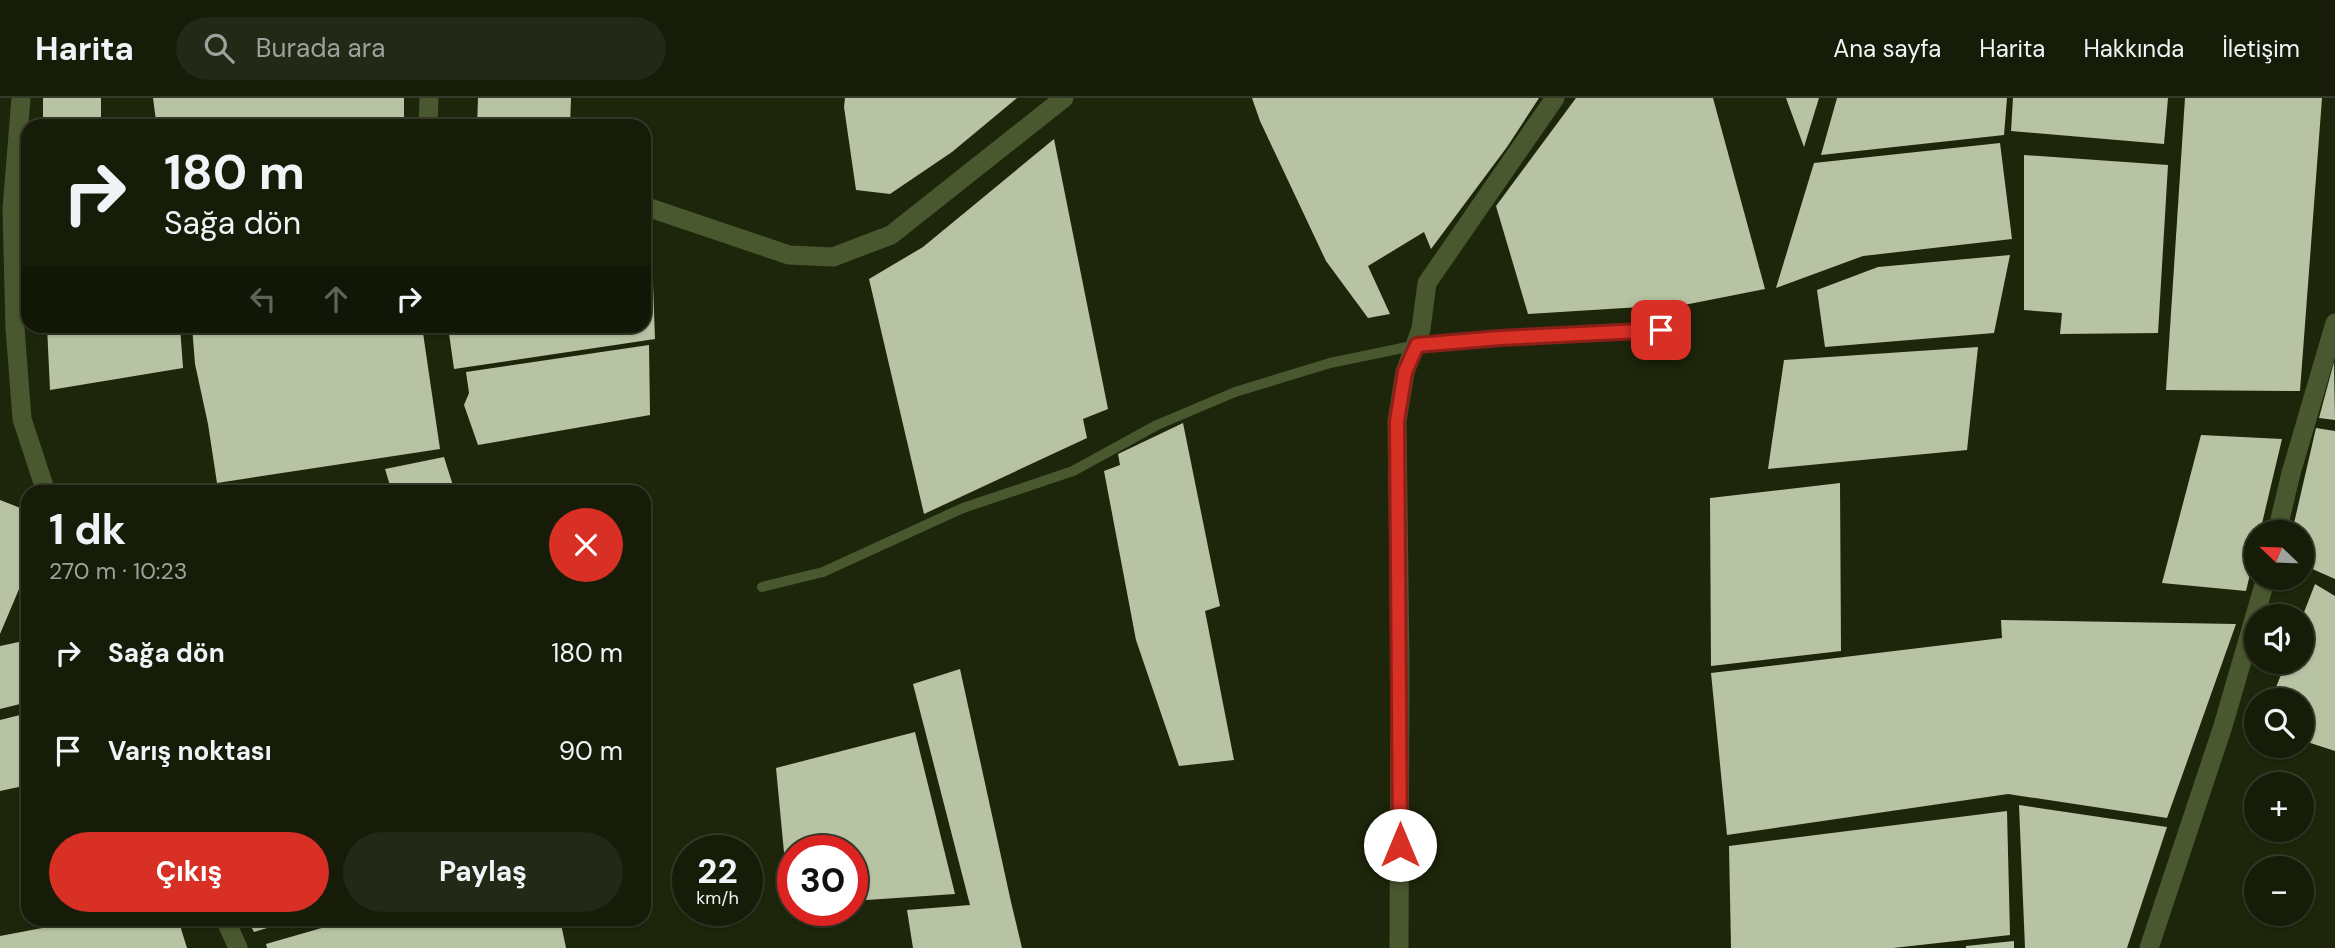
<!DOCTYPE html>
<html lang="tr">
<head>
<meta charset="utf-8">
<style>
	body { margin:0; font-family:"DM Sans",sans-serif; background:#232916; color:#f1f3f6; height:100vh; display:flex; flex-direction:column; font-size:26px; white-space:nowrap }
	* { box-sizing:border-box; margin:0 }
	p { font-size:23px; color:#9ea19c }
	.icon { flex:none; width:38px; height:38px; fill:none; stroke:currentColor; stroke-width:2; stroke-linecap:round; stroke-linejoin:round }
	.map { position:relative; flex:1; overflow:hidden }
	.panel { position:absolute; left:21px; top:387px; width:630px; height:441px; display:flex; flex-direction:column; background:#161c08; border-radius:21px; box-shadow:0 2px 5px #0004,0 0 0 2px #353a29 }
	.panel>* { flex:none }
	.hud { position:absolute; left:21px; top:21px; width:630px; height:214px; border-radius:21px; box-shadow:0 2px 5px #0004,0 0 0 2px #353a29; background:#161c08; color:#f1f3f6; overflow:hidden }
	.needle { width:46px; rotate:293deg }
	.tools { position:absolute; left:2244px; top:422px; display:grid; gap:14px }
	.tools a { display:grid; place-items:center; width:70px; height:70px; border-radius:50%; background:#161c08; box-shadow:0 2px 5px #0004,0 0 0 2px #353a29; font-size:35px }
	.speed { position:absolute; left:672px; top:737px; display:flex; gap:14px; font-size:35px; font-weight:700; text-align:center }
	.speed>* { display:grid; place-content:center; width:91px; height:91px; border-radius:50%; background:#161c08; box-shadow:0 2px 5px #0004,0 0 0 2px #353a29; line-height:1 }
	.speed small { font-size:18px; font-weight:400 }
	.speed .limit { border:10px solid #d22; background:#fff; color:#111 }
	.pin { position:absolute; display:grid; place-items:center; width:60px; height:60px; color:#fff; margin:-30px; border-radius:14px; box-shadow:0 4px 10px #0006 }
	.me { position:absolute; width:77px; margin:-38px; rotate:0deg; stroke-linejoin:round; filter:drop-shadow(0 0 5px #0008) }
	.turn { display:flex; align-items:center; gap:24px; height:147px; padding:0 28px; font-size:32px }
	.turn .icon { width:91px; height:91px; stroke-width:2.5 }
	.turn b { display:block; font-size:49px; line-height:60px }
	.lanes { display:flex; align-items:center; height:66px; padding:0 28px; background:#0003; justify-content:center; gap:35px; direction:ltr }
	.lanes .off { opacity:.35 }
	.round { display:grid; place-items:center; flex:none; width:74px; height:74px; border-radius:37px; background:#232916 }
	.overview { display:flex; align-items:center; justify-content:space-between; height:119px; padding:0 28px }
	h1 { font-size:42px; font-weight:700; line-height:52px }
	.button { display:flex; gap:14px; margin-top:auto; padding:14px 28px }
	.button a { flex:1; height:80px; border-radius:42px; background:#d93025; color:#fff; font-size:28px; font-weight:700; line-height:80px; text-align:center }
	.button a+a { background:#232916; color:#f1f3f6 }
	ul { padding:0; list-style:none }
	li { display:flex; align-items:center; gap:21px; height:98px; padding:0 28px }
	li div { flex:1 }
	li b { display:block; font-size:26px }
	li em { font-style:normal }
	header { display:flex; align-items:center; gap:42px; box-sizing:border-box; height:98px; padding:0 35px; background:#161c08; border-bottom:2px solid #353a29 }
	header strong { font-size:33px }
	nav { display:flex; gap:38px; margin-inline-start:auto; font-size:24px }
	.search { width:490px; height:63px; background:#232916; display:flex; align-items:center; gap:18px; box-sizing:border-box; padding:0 24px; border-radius:38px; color:#9ea19c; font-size:26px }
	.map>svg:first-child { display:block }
	.building { fill:#b7c3a3 }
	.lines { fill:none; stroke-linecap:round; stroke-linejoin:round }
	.service { stroke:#4a582f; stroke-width:10 }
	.minor { stroke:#4a582f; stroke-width:19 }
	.tertiary { stroke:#4a582f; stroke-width:19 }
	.route-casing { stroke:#8d1f18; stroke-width:18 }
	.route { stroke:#d93025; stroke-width:12 }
</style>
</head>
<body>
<header>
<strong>Harita</strong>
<div class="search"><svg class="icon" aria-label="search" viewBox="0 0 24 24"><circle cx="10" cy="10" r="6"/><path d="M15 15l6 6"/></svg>Burada ara</div>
<nav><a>Ana sayfa</a><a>Harita</a><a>Hakkında</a><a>İletişim</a></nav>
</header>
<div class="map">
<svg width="2335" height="850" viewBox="0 0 2335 850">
	<rect width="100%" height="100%" fill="#1d260b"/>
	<!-- building -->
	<g class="building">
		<rect x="43" y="0" width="58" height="28"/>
		<polygon points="153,0 404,0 404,28 330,28 330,19 278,28 159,28 156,23"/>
		<polygon points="478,0 571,0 570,28 477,28"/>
		<polygon points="845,0 1017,0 952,54 890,96 856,92 844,9"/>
		<polygon points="1252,0 1539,0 1507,49 1431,151 1424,134 1368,168 1390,216 1368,220 1326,163 1260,23"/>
		<polygon points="1576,0 1713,0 1765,191 1689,206 1528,216 1496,108"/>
		<polygon points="1786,0 1819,0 1804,49"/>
		<polygon points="1837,0 2007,0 2004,37 1821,57"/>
		<polygon points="2013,0 2168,0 2164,46 2011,33"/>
		<polygon points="2185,0 2322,0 2300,293 2166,292"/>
		<polygon points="1054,41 1108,311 1083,321 1087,340 924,416 869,181 923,149"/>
		<polygon points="2000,45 2012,141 1863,158 1776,190 1814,65"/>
		<polygon points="2024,57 2168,67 2158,235 2060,236 2062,215 2024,212"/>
		<polygon points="644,130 651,131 655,241 454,271 448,228 644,228"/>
		<polygon points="2010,157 1994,235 1825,249 1817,192 1878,169"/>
		<polygon points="47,228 180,228 183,270 50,292"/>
		<polygon points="192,228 422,228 440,351 217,385 208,326 195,266"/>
		<polygon points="649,247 650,317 478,347 464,307 469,295 466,274"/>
		<polygon points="1978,249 1967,352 1768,371 1784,262"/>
		<polygon points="2334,264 2335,322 2319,320"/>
		<polygon points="1183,325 1220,508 1205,513 1234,662 1179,668 1136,542 1104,373 1120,367 1118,356"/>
		<polygon points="2316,330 2335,333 2335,481 2301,466 2301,434 2292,434"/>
		<polygon points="2201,337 2282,341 2260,434 2256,434 2256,451 2246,493 2162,485"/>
		<polygon points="444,359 455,394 392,394 385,371"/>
		<polygon points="1840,385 1841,553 1711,568 1710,400"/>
		<polygon points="0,402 28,413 28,470 0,536"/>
		<polygon points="2315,486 2335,498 2335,653 2301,642 2301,602 2271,602 2286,564 2301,564 2301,522"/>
		<polygon points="2001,522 2236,526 2167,720 2008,696 1727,737 1711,575 2002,540"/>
		<polygon points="28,542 28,604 0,611 0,548"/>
		<polygon points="960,571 1011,804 1022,850 913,850 907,812 970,807 913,586"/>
		<polygon points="28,615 28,687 0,693 0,622"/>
		<polygon points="915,634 955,796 852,803 852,752 793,752 793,807 789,807 776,670"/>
		<polygon points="2019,707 2167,729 2127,850 2025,850"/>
		<polygon points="2007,713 2010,837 1893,850 1731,850 1729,748"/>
		<polygon points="90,821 178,821 187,850 0,850 0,838"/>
		<polygon points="247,821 297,821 254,834"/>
		<polygon points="353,821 560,821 566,850 267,850 266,846"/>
		<polygon points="2014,843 2014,850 1966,850 1966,848"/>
	</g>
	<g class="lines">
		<!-- service -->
		<polyline class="service" points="762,489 823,474 963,410 1073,373 1157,327 1235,294 1330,265 1417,247 1500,240 1661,232"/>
		<!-- minor -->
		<g class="minor">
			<polyline points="428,28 429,0"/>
			<polyline points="644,108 789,157 833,159 891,137 1064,0"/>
			<polyline points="2277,434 2291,375 2335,225"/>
			<polyline points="1399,850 1400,565 1397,323 1405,274 1421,231 1427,185 1555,0"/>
			<polyline points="2149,850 2223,628 2266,480"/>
		</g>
		<!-- tertiary -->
		<g class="tertiary">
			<polyline points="21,0 12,111 15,230 22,321 46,394"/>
			<polyline points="225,821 238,850"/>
		</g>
	</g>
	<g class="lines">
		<defs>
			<polyline id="route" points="1400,747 1397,323 1405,274 1417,247 1500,240 1661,232"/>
		</defs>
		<!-- route casing -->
		<use href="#route" class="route-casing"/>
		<!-- route -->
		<use href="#route" class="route"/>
	</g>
</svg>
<div class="tools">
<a><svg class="needle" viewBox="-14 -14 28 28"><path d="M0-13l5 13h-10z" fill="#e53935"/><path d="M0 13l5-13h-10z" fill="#9ea19c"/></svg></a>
<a><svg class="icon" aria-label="sound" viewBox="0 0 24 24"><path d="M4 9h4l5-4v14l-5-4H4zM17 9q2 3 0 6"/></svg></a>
<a><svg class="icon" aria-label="search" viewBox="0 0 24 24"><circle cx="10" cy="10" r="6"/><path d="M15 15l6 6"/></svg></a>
<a>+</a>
<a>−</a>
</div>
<div class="speed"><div>22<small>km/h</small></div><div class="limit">30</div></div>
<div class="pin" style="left:1661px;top:232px;background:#d93025"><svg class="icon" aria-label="arrive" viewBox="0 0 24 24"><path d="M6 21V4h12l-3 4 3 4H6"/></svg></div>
<svg class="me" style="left:1400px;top:747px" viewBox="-20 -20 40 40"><circle r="19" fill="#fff"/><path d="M0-13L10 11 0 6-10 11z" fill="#d93025"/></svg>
<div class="hud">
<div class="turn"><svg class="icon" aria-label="right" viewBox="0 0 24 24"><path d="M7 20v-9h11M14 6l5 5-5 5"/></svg><div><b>180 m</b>Sağa dön</div></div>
<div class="lanes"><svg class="icon off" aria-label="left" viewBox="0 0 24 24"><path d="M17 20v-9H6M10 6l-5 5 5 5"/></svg><svg class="icon off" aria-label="ahead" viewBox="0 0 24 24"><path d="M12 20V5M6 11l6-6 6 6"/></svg><svg class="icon" aria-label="right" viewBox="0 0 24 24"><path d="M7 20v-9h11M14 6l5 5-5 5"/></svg></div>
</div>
<section class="panel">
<div class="overview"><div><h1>1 dk</h1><p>270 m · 10:23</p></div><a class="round" style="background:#d93025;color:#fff"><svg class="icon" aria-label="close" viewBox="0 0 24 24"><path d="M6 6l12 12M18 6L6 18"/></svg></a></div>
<ul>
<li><svg class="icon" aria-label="right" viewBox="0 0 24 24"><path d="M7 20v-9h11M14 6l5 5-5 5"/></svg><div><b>Sağa dön</b></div><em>180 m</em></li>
<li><svg class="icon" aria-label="arrive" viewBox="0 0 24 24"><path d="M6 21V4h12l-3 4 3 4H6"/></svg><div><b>Varış noktası</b></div><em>90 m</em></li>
</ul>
<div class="button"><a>Çıkış</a><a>Paylaş</a></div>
</section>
</div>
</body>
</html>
